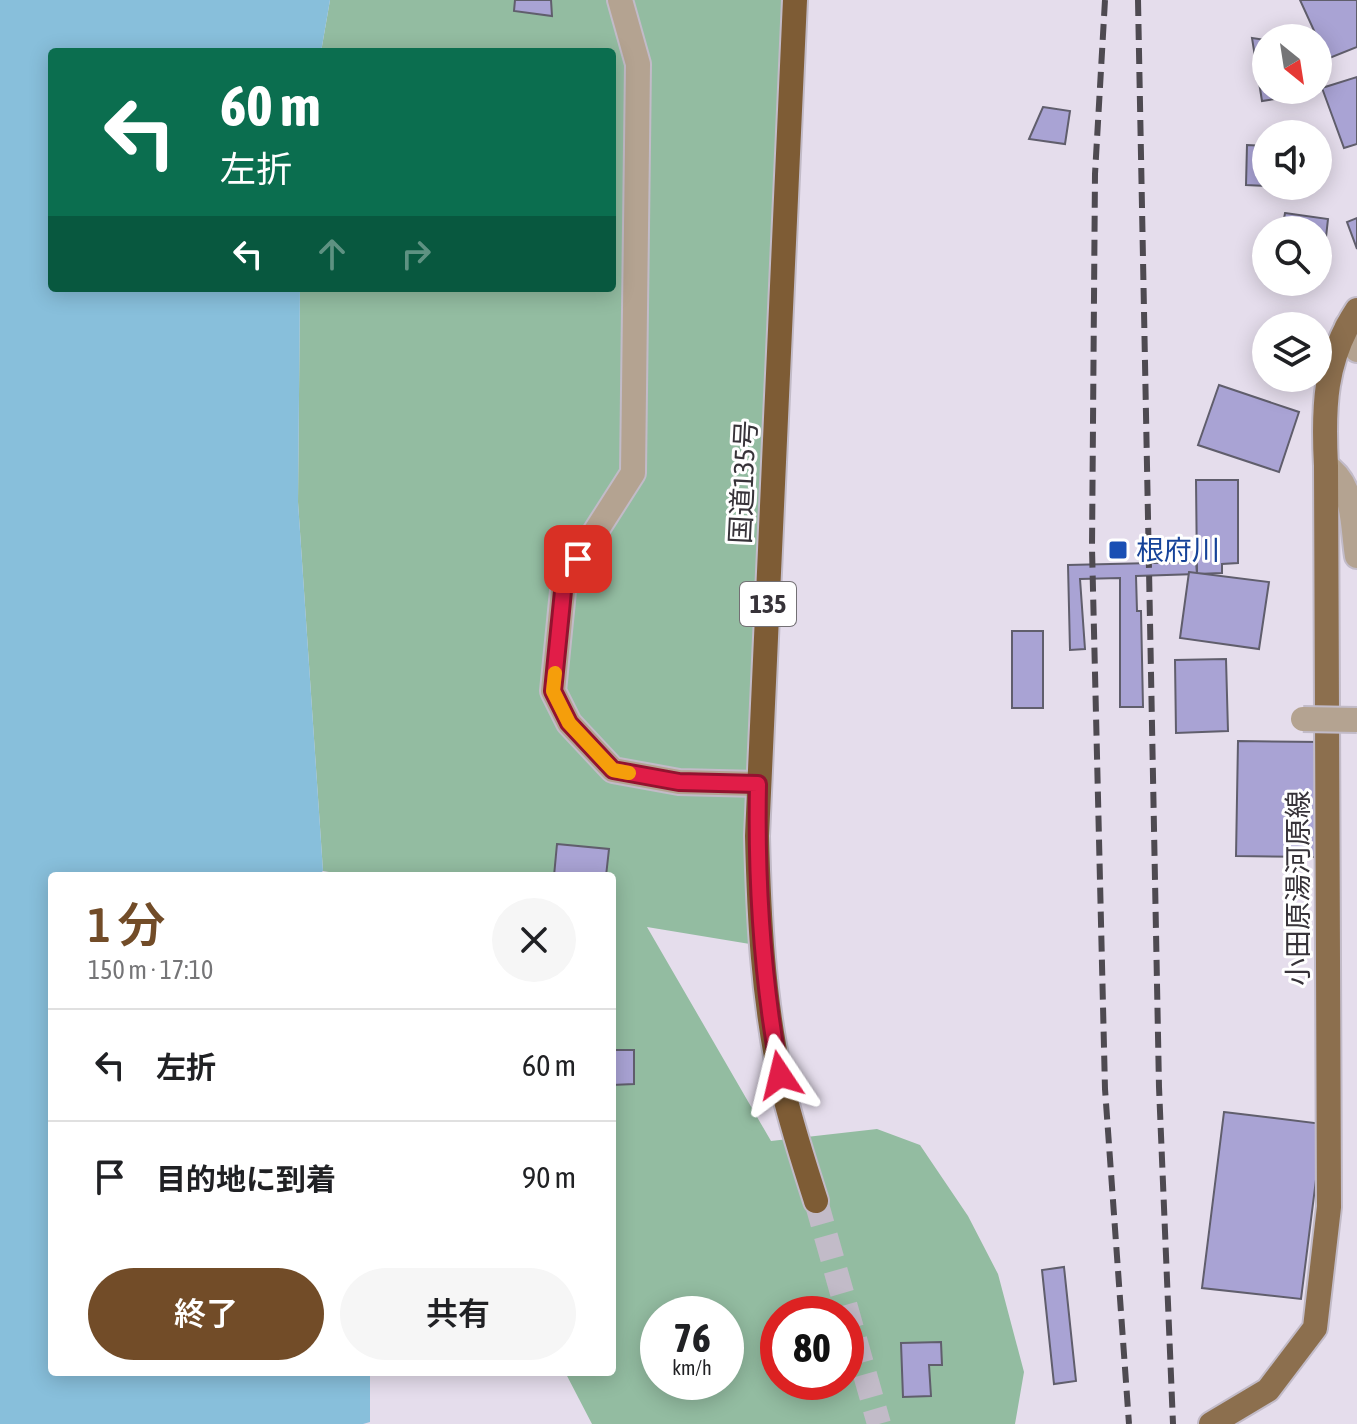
<!DOCTYPE html>
<html lang="ja">
<head>
<meta charset="utf-8">
<style>
	body { margin:0; font-family:"Asap Condensed","Noto Sans JP",sans-serif; background:#f6f6f6; color:#202124; height:100vh; display:flex; flex-direction:column; font-size:30px; white-space:nowrap }
	* { box-sizing:border-box; margin:0 }
	p { font-size:26px; color:#757577 }
	.icon { flex:none; width:44px; height:44px; fill:none; stroke:currentColor; stroke-width:2; stroke-linecap:round; stroke-linejoin:round }
	.map { position:relative; flex:1; overflow:hidden }
	.drawer { position:absolute; left:48px; top:872px; width:568px; height:504px; display:flex; flex-direction:column; background:#fff; border-radius:8px; box-shadow:0 4px 20px #0003 }
	.drawer>* { flex:none }
	.guide { position:absolute; left:48px; top:48px; width:568px; height:244px; border-radius:8px; box-shadow:0 4px 20px #0003; background:#0b6e4f; color:#fff; overflow:hidden }
	.needle { width:52px; rotate:150deg }
	.fabs { position:absolute; left:1252px; top:24px; display:grid; gap:16px }
	.fabs a { display:grid; place-items:center; width:80px; height:80px; border-radius:50%; background:#fff; box-shadow:0 4px 20px #0003; font-size:40px }
	.speed { position:absolute; left:640px; top:1296px; display:flex; gap:16px; font-size:40px; font-weight:700; text-align:center }
	.speed>* { display:grid; place-content:center; width:104px; height:104px; border-radius:50%; background:#fff; box-shadow:0 4px 20px #0003; line-height:1 }
	.speed small { font-size:20px; font-weight:400 }
	.speed .limit { border:12px solid #d22; background:#fff; color:#111 }
	.pin { position:absolute; display:grid; place-items:center; width:68px; height:68px; color:#fff; margin:-34px; border-radius:16px; box-shadow:0 4px 12px #0006 }
	.me { position:absolute; width:88px; margin:-44px; rotate:350deg; stroke-linejoin:round; filter:drop-shadow(0 0 6px #0008) }
	.turn { display:flex; align-items:center; gap:28px; height:168px; padding:0 40px; font-size:36px }
	.turn .icon { width:104px; height:104px; stroke-width:2.5 }
	.turn b { display:block; font-size:56px; line-height:68px }
	.lanes { display:flex; align-items:center; height:76px; padding:0 40px; background:#0003; justify-content:center; gap:40px; direction:ltr }
	.lanes .off { opacity:.35 }
	.round { display:grid; place-items:center; flex:none; width:84px; height:84px; border-radius:42px; background:#f6f6f6 }
	.overview { display:flex; align-items:center; justify-content:space-between; height:136px; padding:0 40px }
	h1 { font-size:48px; font-weight:600; line-height:60px; color:#724c28 }
	.primary-button { display:flex; gap:16px; margin-top:auto; padding:16px 40px }
	.primary-button a { flex:1; height:92px; border-radius:48px; background:#724c28; color:#fff; font-size:32px; font-weight:600; line-height:92px; text-align:center }
	.primary-button a+a { background:#f6f6f6; color:#202124 }
	ul { padding:0; list-style:none }
	li { display:flex; align-items:center; gap:24px; height:112px; padding:0 40px; border-top:2px solid #e0e0e0 }
	li div { flex:1 }
	li b { display:block; font-size:30px }
	li em { font-style:normal }
	.map>svg:first-child { display:block }
	.green { fill:#93bca1; fill-rule:evenodd }
	.water { fill:#88bfdb }
	.building { fill:#a9a3d4; stroke:#605e6c; stroke-width:2 }
	.lines { fill:none; stroke-linecap:round; stroke-linejoin:round }
	.highway-tunnel { stroke:#c2bbc8; stroke-width:24; stroke-dasharray:24 12; stroke-linecap:butt }
	.minor-casing { stroke:#c2bbc8; stroke-width:28 }
	.major-casing { stroke:#c2bbc8; stroke-width:28 }
	.highway-casing { stroke:#c2bbc8; stroke-width:28 }
	.minor { stroke:#b4a391; stroke-width:24 }
	.major { stroke:#8c6f4e; stroke-width:24 }
	.highway { stroke:#7e5c35; stroke-width:24 }
	.rail { stroke:#4e4a51; stroke-width:6; stroke-dasharray:16 8; stroke-linecap:butt }
	.minor-bridge-casing { stroke:#c2bbc8; stroke-width:28; stroke-linecap:butt }
	.minor-bridge { stroke:#b4a391; stroke-width:24 }
	.route-casing { stroke:#92132f; stroke-width:20 }
	.route { stroke:#e11d48; stroke-width:14 }
	.slow { stroke:#f59e0b; stroke-width:14 }
	.transit-dot { fill:#1a4fb4; stroke:#fff; stroke-width:3 }
	.labels { text-anchor:middle; dominant-baseline:central; stroke-width:6; stroke-linejoin:round; paint-order:stroke }
	.shield { fill:#fff; stroke:#737074; stroke-width:2 }
	.shield-label { font-size:26px; font-weight:bold; fill:#373339 }
	.street-label { font-size:28px; fill:#373339; stroke:#fff }
	.transit-label { font-size:28px; fill:#164399; stroke:#fff; text-anchor:start }
</style>
</head>
<body>
<div class="map">
<svg width="1357" height="1424" viewBox="0 0 1357 1424">
	<rect width="100%" height="100%" fill="#e5ddec"/>
	<!-- green -->
	<path class="green" d="M330 0H786L762 946 647 927 771 1141 877 1129 920 1145 968 1216 998 1274 1024 1372 1015 1424H592L565 1372H612V876H353L323 871 298 502 300 288H612V52H321ZM658 1314H726V1382H658ZM778 1314H846V1382H778Z"/>
	<!-- water -->
	<polygon class="water" points="0,0 330,0 321,52 52,52 52,288 300,288 298,502 323,871 316,876 52,876 52,1372 370,1372 370,1422 363,1424 0,1424"/>
	<!-- building -->
	<g class="building">
		<polygon points="515,0 551,0 552,16 514,11"/>
		<polygon points="1300,0 1357,0 1357,47 1327,59"/>
		<polygon points="1252,38 1266,40 1266,90 1301,90 1302,95 1262,101"/>
		<polygon points="1357,77 1357,144 1344,148 1322,88"/>
		<polygon points="1043,107 1070,111 1065,144 1029,139"/>
		<polygon points="1247,145 1266,146 1266,186 1246,185"/>
		<polygon points="1285,213 1328,219 1324,255 1318,254 1318,230 1282,230"/>
		<polygon points="1357,218 1357,249 1347,222"/>
		<polygon points="1219,385 1299,412 1279,472 1198,445"/>
		<polygon points="1196,480 1238,480 1238,563 1222,564 1222,573 1197,574"/>
		<polygon points="1196,562 1197,574 1136,576 1137,611 1141,611 1143,707 1120,707 1120,578 1080,579 1085,649 1070,650 1068,565"/>
		<polygon points="1189,572 1269,582 1259,649 1180,638"/>
		<rect x="1012" y="631" width="31" height="77"/>
		<polygon points="1226,659 1228,731 1176,733 1175,660"/>
		<polygon points="1238,741 1323,742 1320,857 1236,856"/>
		<polygon points="557,844 609,849 606,876 554,876"/>
		<polygon points="612,1050 634,1050 634,1084 612,1085"/>
		<polygon points="1224,1112 1323,1124 1301,1299 1202,1288"/>
		<polygon points="1064,1267 1076,1381 1054,1384 1042,1270"/>
		<polygon points="941,1342 942,1365 929,1365 931,1396 903,1397 901,1343"/>
	</g>
	<g class="lines">
		<!-- highway-tunnel -->
		<polyline class="highway-tunnel" points="816,1201 879,1424"/>
		<defs>
			<g id="minor">
				<polyline points="620,0 638,64 633,473 564,581 553,691 569,723 613,770 679,782 758,784"/>
				<polyline points="1347,326 1357,350"/>
				<path d="M1326 466C1355 484 1352 526 1357 556"/>
			</g>
			<path id="major" d="M1211 1424 1268 1390 1315 1328 1329 1207 1326 466C1323 408 1324 360 1357 310"/>
			<path id="highway" d="M795 0 757 836C759 916 763 997 780 1076 789 1118 803 1160 816 1201"/>
		</defs>
		<!-- minor casing -->
		<use href="#minor" class="minor-casing"/>
		<!-- major casing -->
		<use href="#major" class="major-casing"/>
		<!-- highway casing -->
		<use href="#highway" class="highway-casing"/>
		<!-- minor -->
		<use href="#minor" class="minor"/>
		<!-- major -->
		<use href="#major" class="major"/>
		<!-- highway -->
		<use href="#highway" class="highway"/>
		<!-- rail -->
		<g class="rail">
			<polyline points="1105,0 1095,174 1092,548 1105,1089 1129,1424"/>
			<polyline points="1138,0 1159,1087 1173,1424"/>
		</g>
		<defs>
			<polyline id="minor-bridge" points="1303,719 1357,720"/>
		</defs>
		<!-- minor-bridge casing -->
		<use href="#minor-bridge" class="minor-bridge-casing"/>
		<!-- minor-bridge -->
		<use href="#minor-bridge" class="minor-bridge"/>
	</g>
	<g class="lines">
		<defs>
			<path id="route" d="M578 559 564 581 553 691 569 723 613 770 679 782 758 784C756 882 762 978 780 1075"/>
		</defs>
		<!-- route casing -->
		<use href="#route" class="route-casing"/>
		<!-- route -->
		<use href="#route" class="route"/>
		<!-- slow -->
		<polyline class="slow" points="555,673 553,691 569,723 613,770 629,773"/>
	</g>
	<!-- markers -->
	<rect class="transit-dot" x="1108" y="540" width="20" height="20" rx="4"/>
	<g class="labels">
		<!-- shield labels -->
		<rect class="shield" x="740" y="582" width="56" height="44" rx="6"/>
		<g class="shield-label">
			<text x="768" y="604">135</text>
		</g>
		<!-- street labels -->
		<g class="street-label">
			<text transform="translate(743 482) rotate(-87)">国道135号</text>
			<text transform="translate(1298 888) rotate(-90)">小田原湯河原線</text>
		</g>
		<!-- transit labels -->
		<g class="transit-label">
			<text x="1136" y="550">根府川</text>
		</g>
	</g>
</svg>
<div class="fabs">
<a><svg class="needle" viewBox="-14 -14 28 28"><path d="M0-13l5 13h-10z" fill="#e53935"/><path d="M0 13l5-13h-10z" fill="#757577"/></svg></a>
<a><svg class="icon" aria-label="sound" viewBox="0 0 24 24"><path d="M4 9h4l5-4v14l-5-4H4zM17 9q2 3 0 6"/></svg></a>
<a><svg class="icon" aria-label="search" viewBox="0 0 24 24"><circle cx="10" cy="10" r="6"/><path d="M15 15l6 6"/></svg></a>
<a><svg class="icon" aria-label="layers" viewBox="0 0 24 24"><path d="M12 4l9 5-9 5-9-5zM3 14l9 5 9-5"/></svg></a>
</div>
<div class="speed"><div>76<small>km/h</small></div><div class="limit">80</div></div>
<div class="pin" style="left:578px;top:559px;background:#d93025"><svg class="icon" aria-label="arrive" viewBox="0 0 24 24"><path d="M6 21V4h12l-3 4 3 4H6"/></svg></div>
<svg class="me" style="left:780px;top:1075px" viewBox="-20 -20 40 40"><path d="M0-17L14 15 0 8-14 15z" fill="#e11d48" stroke="#fff" stroke-width="4"/></svg>
<div class="guide">
<div class="turn"><svg class="icon" aria-label="left" viewBox="0 0 24 24"><path d="M17 20v-9H6M10 6l-5 5 5 5"/></svg><div><b>60 m</b>左折</div></div>
<div class="lanes"><svg class="icon" aria-label="left" viewBox="0 0 24 24"><path d="M17 20v-9H6M10 6l-5 5 5 5"/></svg><svg class="icon off" aria-label="ahead" viewBox="0 0 24 24"><path d="M12 20V5M6 11l6-6 6 6"/></svg><svg class="icon off" aria-label="right" viewBox="0 0 24 24"><path d="M7 20v-9h11M14 6l5 5-5 5"/></svg></div>
</div>
<section class="drawer">
<div class="overview"><div><h1>1 分</h1><p>150 m · 17:10</p></div><a class="round"><svg class="icon" aria-label="close" viewBox="0 0 24 24"><path d="M6 6l12 12M18 6L6 18"/></svg></a></div>
<ul>
<li><svg class="icon" aria-label="left" viewBox="0 0 24 24"><path d="M17 20v-9H6M10 6l-5 5 5 5"/></svg><div><b>左折</b></div><em>60 m</em></li>
<li><svg class="icon" aria-label="arrive" viewBox="0 0 24 24"><path d="M6 21V4h12l-3 4 3 4H6"/></svg><div><b>目的地に到着</b></div><em>90 m</em></li>
</ul>
<div class="primary-button"><a>終了</a><a>共有</a></div>
</section>
</div>
</body>
</html>
